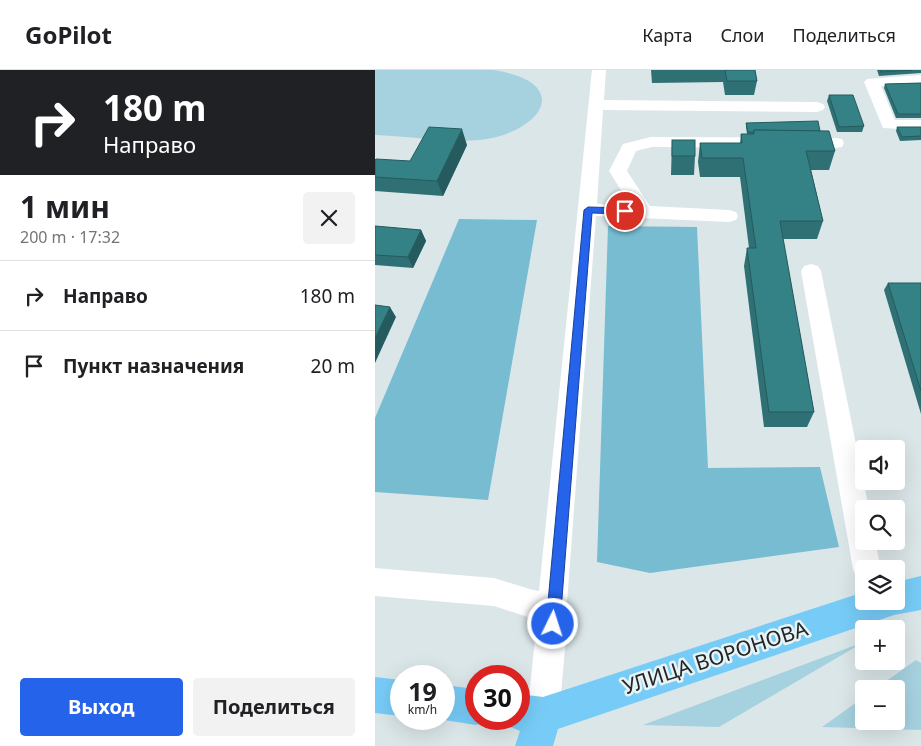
<!DOCTYPE html>
<html lang="ru">
<head>
<meta charset="utf-8">
<style>
	body { margin:0; font-family:"Noto Sans",sans-serif; background:#f2f2f2; color:#202124; height:100vh; display:flex; flex-direction:column; font-size:19px; white-space:nowrap }
	* { box-sizing:border-box; margin:0 }
	p { font-size:16px; color:#757577 }
	.icon { flex:none; width:28px; height:28px; fill:none; stroke:currentColor; stroke-width:2; stroke-linecap:round; stroke-linejoin:round }
	.map { position:relative; flex:1; overflow:hidden }
	.drawer { display:flex; flex-direction:column; background:#fff; width:375px }
	.drawer>* { flex:none }
	.hud { background:#202124; color:#fff; overflow:hidden }
	.buttons { position:absolute; left:480px; top:370px; display:grid; gap:10px }
	.buttons a { display:grid; place-items:center; width:50px; height:50px; border-radius:5px; background:#fff; box-shadow:0 5px 20px #0002; font-size:25px }
	.speed { position:absolute; left:15px; top:595px; display:flex; gap:10px; font-size:25px; font-weight:700; text-align:center }
	.speed>* { display:grid; place-content:center; width:65px; height:65px; border-radius:50%; background:#fff; box-shadow:0 5px 20px #0002; line-height:1 }
	.speed small { font-size:12px; font-weight:400 }
	.speed .limit { border:8px solid #d22; background:#fff; color:#111 }
	.pin { position:absolute; display:grid; place-items:center; width:42px; height:42px; color:#fff; margin:-21px; border:2px solid #fff; border-radius:50%; box-shadow:0 1px 5px #0007 }
	.me { position:absolute; width:55px; margin:-28px; rotate:4deg; stroke-linejoin:round; filter:drop-shadow(0 0 4px #0008) }
	.turn { display:flex; align-items:center; gap:18px; height:105px; padding:0 20px; font-size:22px }
	.turn .icon { width:65px; height:65px; stroke-width:2.5 }
	.turn b { display:block; font-size:35px; line-height:42px }
	.round { display:grid; place-items:center; flex:none; width:52px; height:52px; border-radius:5px; background:#f2f2f2 }
	.summary { display:flex; align-items:center; justify-content:space-between; height:85px; padding:0 20px }
	h1 { font-size:30px; font-weight:700; line-height:38px }
	.action { display:flex; gap:10px; margin-top:auto; padding:10px 20px }
	.action a { flex:1; height:58px; border-radius:5px; background:#2563eb; color:#fff; font-size:20px; font-weight:700; line-height:58px; text-align:center }
	.action a+a { background:#f2f2f2; color:#202124 }
	ul { padding:0; list-style:none }
	li { display:flex; align-items:center; gap:15px; height:70px; padding:0 20px; border-top:1px solid #e0e0e0 }
	li div { flex:1 }
	li b { display:block; font-size:19px }
	li em { font-style:normal }
	header { display:flex; align-items:center; gap:30px; box-sizing:border-box; height:70px; padding:0 25px; background:#fff; border-bottom:1px solid #e0e0e0 }
	header strong { font-size:24px }
	nav { display:flex; gap:28px; margin-inline-start:auto; font-size:18px }
	main { display:flex; flex:1; min-height:0 }
	.map>svg:first-child { display:block }
	.green { fill:#a6d1df }
	.forest { fill:#77bcd1 }
	.lines { fill:none; stroke-linecap:round; stroke-linejoin:round }
	.minor { fill:#fff; fill-rule:evenodd }
	.major { fill:#77ccf7; fill-rule:evenodd }
	.wall { fill:#2e7073 }
	.shaded-wall { fill:#255b5e }
	.building { fill:#358286; stroke:#255b5e }
	.route { fill:#2563eb; stroke:#184099 }
	.labels { text-anchor:middle; dominant-baseline:central; stroke-width:5; stroke-linejoin:round; paint-order:stroke }
	.near-street-label { font-size:21px; fill:#222627; stroke:#e8f3f6 }
</style>
</head>
<body>
<header>
<strong>GoPilot</strong>
<nav><a>Карта</a><a>Слои</a><a>Поделиться</a></nav>
</header>
<main>
<section class="drawer">
<div class="hud">
<div class="turn"><svg class="icon" aria-label="right" viewBox="0 0 24 24"><path d="M7 20v-9h11M14 6l5 5-5 5"/></svg><div><b>180 m</b>Направо</div></div>
</div>
<div class="summary"><div><h1>1 мин</h1><p>200 m · 17:32</p></div><a class="round"><svg class="icon" aria-label="close" viewBox="0 0 24 24"><path d="M6 6l12 12M18 6L6 18"/></svg></a></div>
<ul>
<li><svg class="icon" aria-label="right" viewBox="0 0 24 24"><path d="M7 20v-9h11M14 6l5 5-5 5"/></svg><div><b>Направо</b></div><em>180 m</em></li>
<li><svg class="icon" aria-label="arrive" viewBox="0 0 24 24"><path d="M6 21V4h12l-3 4 3 4H6"/></svg><div><b>Пункт назначения</b></div><em>20 m</em></li>
</ul>
<div class="action"><a>Выход</a><a>Поделиться</a></div>
</section>
<div class="map">
<svg width="546" height="676" viewBox="0 0 546 676">
	<rect width="100%" height="100%" fill="#dbe6e9"/>
	<!-- green -->
	<g class="green">
		<path d="M0 0H118C195 11 172 58 112 69 81 74 32 66 0 65Z"/>
		<polygon points="489,572 344,657 268,655"/>
		<polygon points="541,590 546,593 546,660 447,657 489,627 489,651 521,651 521,619 500,619"/>
	</g>
	<!-- forest -->
	<g class="forest">
		<polygon points="84,149 162,150 113,430 0,422 0,348"/>
		<polygon points="233,156 322,157 333,398 445,397 464,477 275,503 222,492"/>
	</g>
	<g class="lines">
		<!-- minor -->
		<g class="minor">
			<polygon points="217,0 231,0 229,30 442,32 448,34 450,37 448,40 442,42 228,40 222,134 256,136 234,101 248,74 276,67 461,68 467,69 469,73 467,77 461,78 277,77 261,81 252,101 275,136 354,140 361,142 363,146 361,150 354,152 221,146 192,533 194,536 184,645 179,656 168,661 157,656 152,645 162,550 119,536 0,526 0,498 119,508 158,520 164,521"/>
			<polygon points="546,5 546,15 506,16 520,50 546,50 546,60 508,58 489,12 492,9"/>
			<polygon points="436,194 443,196 446,201 494,439 489,439 489,471 500,471 506,499 489,499 489,512 482,509 478,499 426,201 429,196"/>
		</g>
		<!-- major -->
		<g class="major">
			<polygon points="546,506 546,540 519,545 183,659 178,676 140,676 145,661 131,655 128,649 144,649 144,624 168,627 489,522 489,531 521,531 521,512"/>
			<polygon points="0,607 26,610 26,646 0,643"/>
			<polygon points="69,615 101,619 101,649 114,650 101,655 63,649 69,649"/>
		</g>
	</g>
	<!-- wall -->
	<g class="wall">
		<polygon points="276,0 380,0 382,11 379,25 350,25 348,12 277,13"/>
		<polygon points="502,0 546,0 546,3 504,6"/>
		<polygon points="546,13 546,48 521,48 509,18 510,14"/>
		<polygon points="454,25 489,56 487,62 462,62 452,31"/>
		<polygon points="371,53 445,61 460,81 454,100 436,100 448,151 442,169 408,169 439,342 432,357 389,357 369,196 372,178 374,178 365,107 325,107 323,92 325,73 365,73 366,64 372,64 371,57"/>
		<polygon points="522,57 546,57 546,70 525,71 521,61"/>
		<polygon points="297,70 320,86 319,105 296,105"/>
		<polygon points="92,75 68,126 0,121 0,90 35,91"/>
		<polygon points="0,156 46,160 51,171 38,198 0,195"/>
		<polygon points="513,213 546,213 546,344 509,220"/>
	</g>
	<!-- shaded-wall -->
	<g class="shaded-wall">
		<polygon points="87,59 92,75 68,126 62,111"/>
		<polygon points="46,160 51,171 38,198 33,187"/>
		<polygon points="15,237 21,247 0,293 0,268"/>
	</g>
	<!-- building -->
	<g class="building">
		<polygon points="350,0 380,0 382,11 352,11"/>
		<polygon points="505,0 537,0 506,2"/>
		<polygon points="546,13 546,44 523,44 510,14"/>
		<polygon points="454,25 478,25 489,56 464,57"/>
		<polygon points="443,51 445,61 379,60 379,62 373,62 371,53"/>
		<polygon points="54,57 87,59 62,111 0,107 0,90 1,89 35,91"/>
		<polygon points="522,57 546,57 546,66 527,67"/>
		<polygon points="379,60 454,61 460,81 431,81 448,151 405,151 439,342 394,342 372,178 381,178 368,88 327,88 325,73 367,73 366,64 379,64"/>
		<rect x="297" y="70" width="23" height="16"/>
		<polygon points="0,156 46,160 33,187 0,185"/>
		<polygon points="513,213 546,213 546,321"/>
		<polygon points="0,235 15,237 0,268"/>
	</g>
	<!-- route -->
	<polygon class="route" points="213,137 250,138 255,141 250,144 217,143 185,554 183,559 178,561 173,559 171,554 209,140"/>
	<g class="labels">
		<!-- near-street labels -->
		<g class="near-street-label">
			<text transform="translate(340 587) rotate(-18)">УЛИЦА ВОРОНОВА</text>
		</g>
	</g>
</svg>
<div class="buttons">
<a><svg class="icon" aria-label="sound" viewBox="0 0 24 24"><path d="M4 9h4l5-4v14l-5-4H4zM17 9q2 3 0 6"/></svg></a>
<a><svg class="icon" aria-label="search" viewBox="0 0 24 24"><circle cx="10" cy="10" r="6"/><path d="M15 15l6 6"/></svg></a>
<a><svg class="icon" aria-label="layers" viewBox="0 0 24 24"><path d="M12 4l9 5-9 5-9-5zM3 14l9 5 9-5"/></svg></a>
<a>+</a>
<a>−</a>
</div>
<div class="speed"><div>19<small>km/h</small></div><div class="limit">30</div></div>
<div class="pin" style="left:250px;top:141px;background:#d93025"><svg class="icon" aria-label="arrive" viewBox="0 0 24 24"><path d="M6 21V4h12l-3 4 3 4H6"/></svg></div>
<svg class="me" style="left:178px;top:554px" viewBox="-20 -20 40 40"><circle r="17" fill="#2563eb" stroke="#fff" stroke-width="3"/><path d="M0-11L8 9 0 5-8 9z" fill="#fff"/></svg>
</div>
</main>
</body>
</html>
